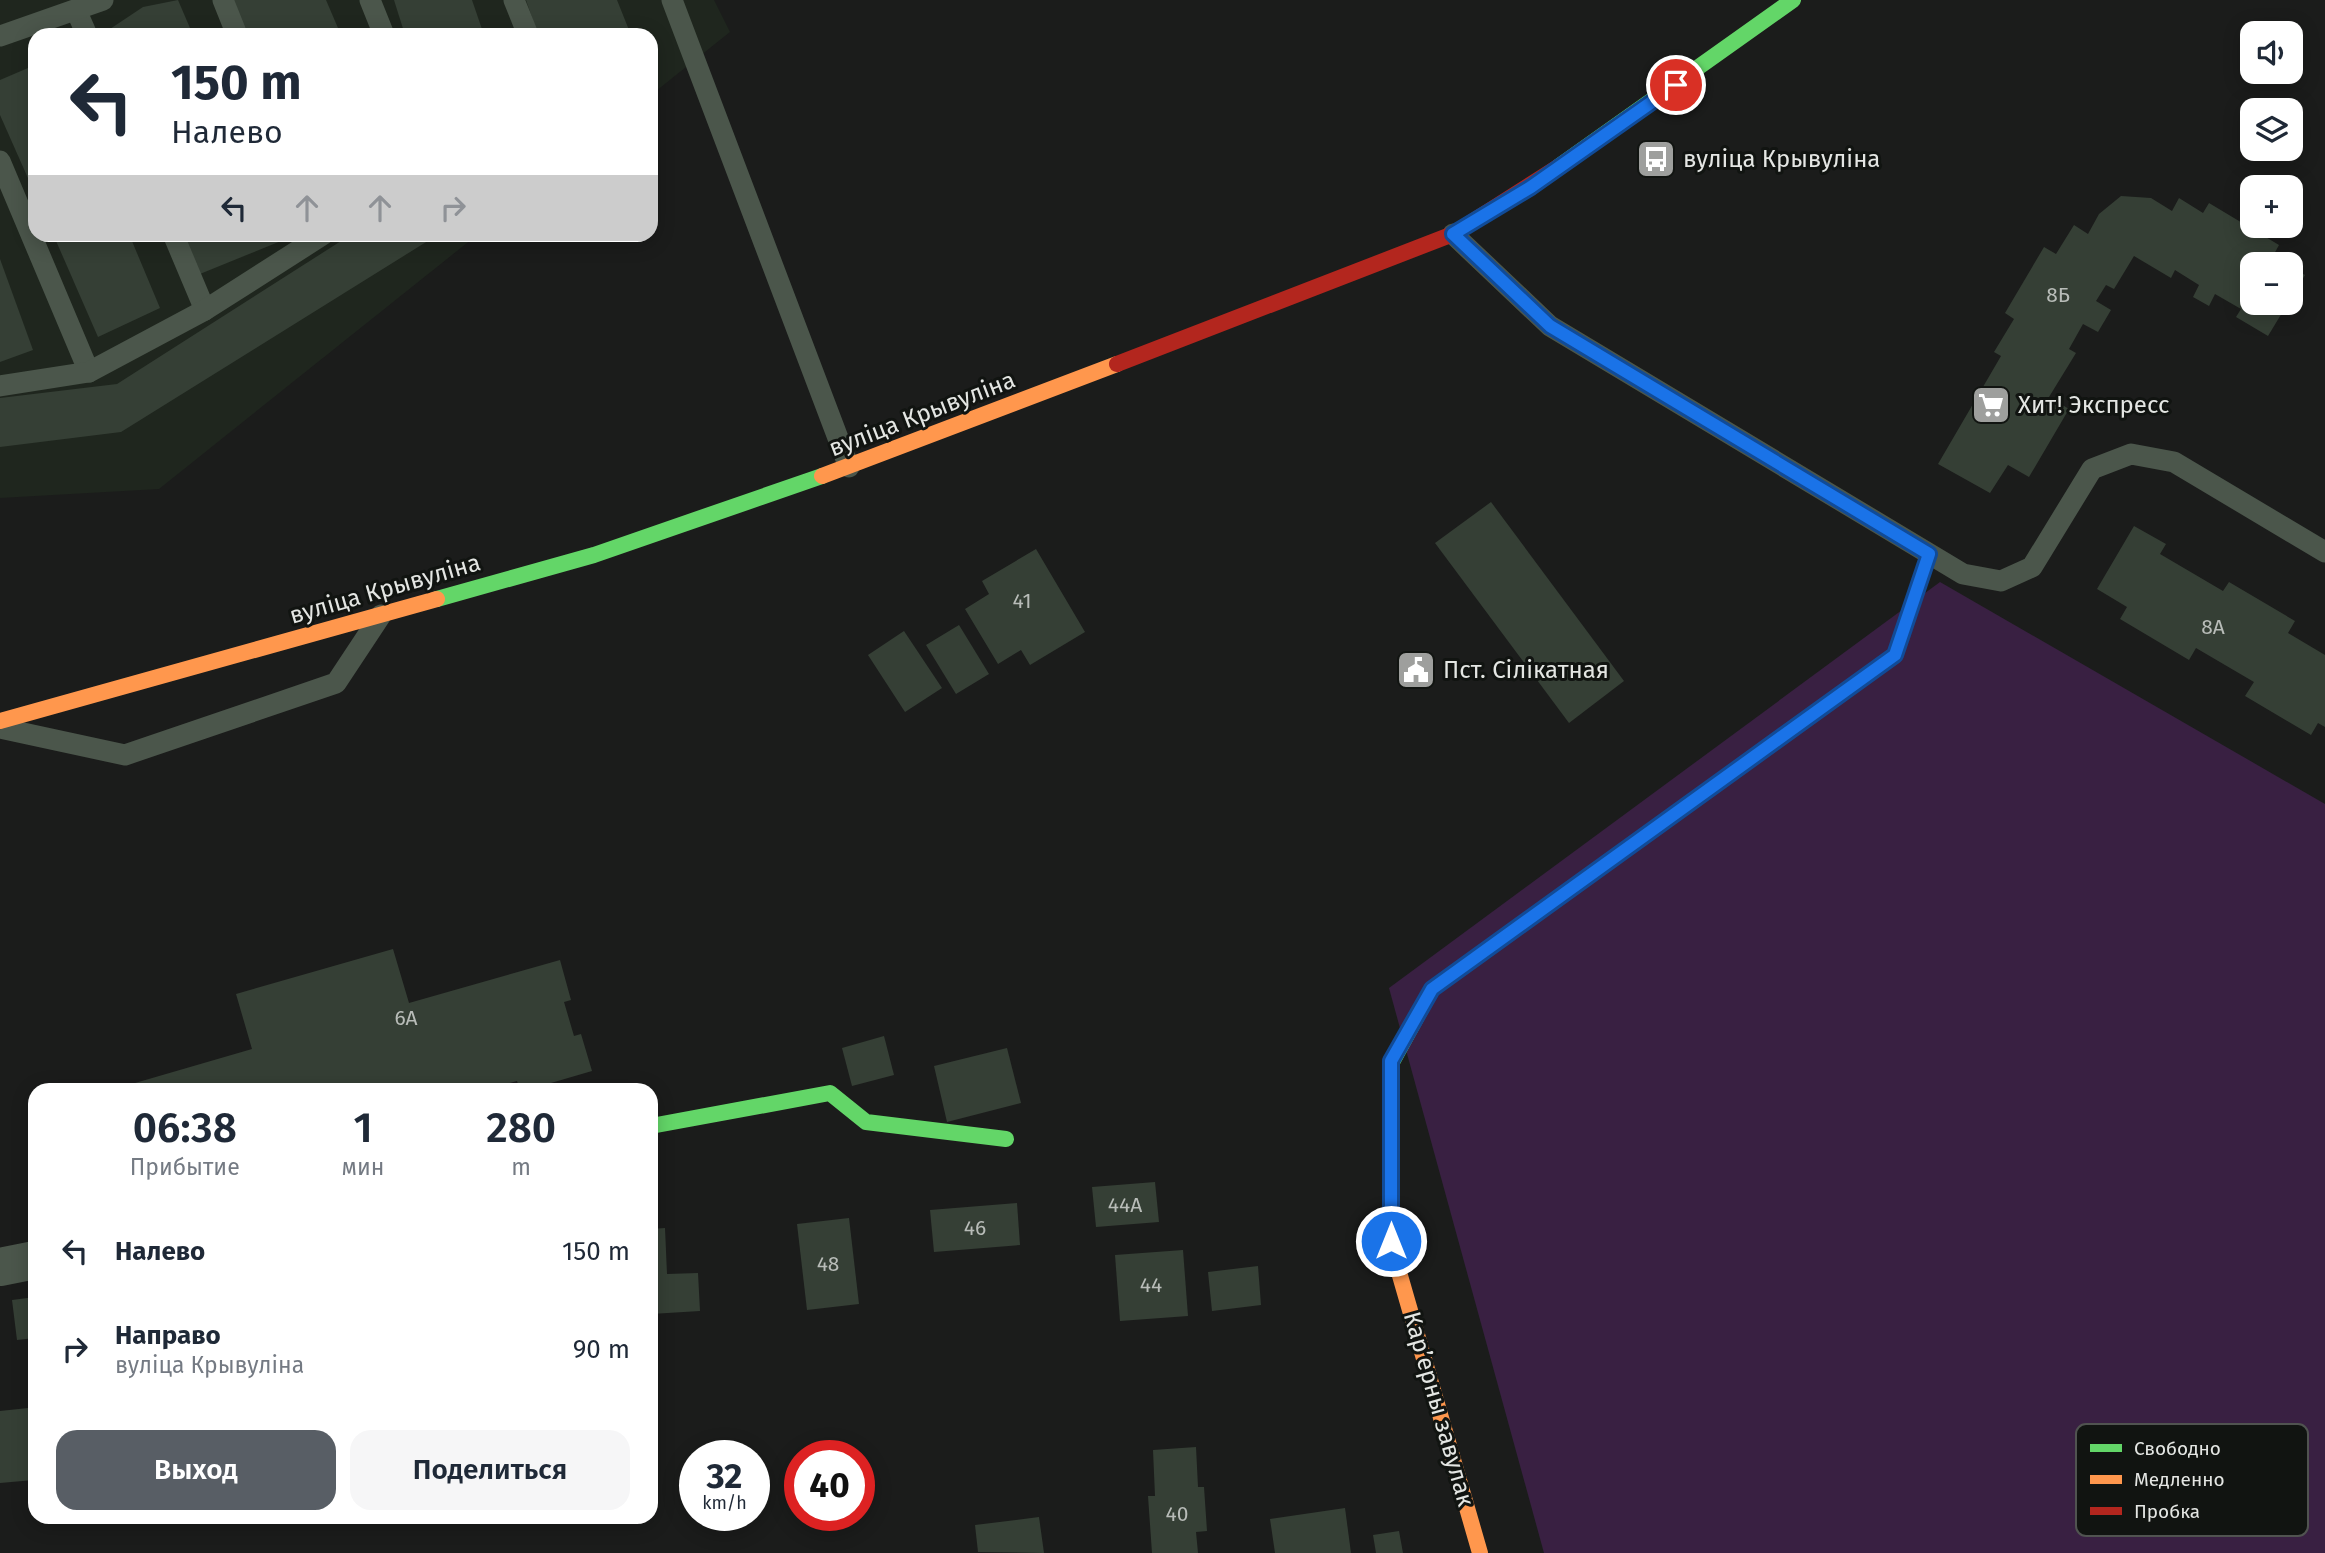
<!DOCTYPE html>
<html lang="ru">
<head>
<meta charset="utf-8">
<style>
	body { margin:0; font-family:"Fira Sans",sans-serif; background:#f6f6f7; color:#1f2937; height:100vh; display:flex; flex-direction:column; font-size:26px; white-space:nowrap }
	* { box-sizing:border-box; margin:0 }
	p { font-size:23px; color:#747a83 }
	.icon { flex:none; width:38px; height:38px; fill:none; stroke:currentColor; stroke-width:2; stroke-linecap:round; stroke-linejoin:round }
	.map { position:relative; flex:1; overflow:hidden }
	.details { position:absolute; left:28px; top:1083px; width:630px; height:441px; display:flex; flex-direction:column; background:#fff; border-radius:21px; box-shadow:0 4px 18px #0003 }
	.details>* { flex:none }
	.guide { position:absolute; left:28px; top:28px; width:630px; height:214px; border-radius:21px; box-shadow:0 4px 18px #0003; background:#fff; color:#1f2937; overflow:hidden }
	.tools { position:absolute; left:2240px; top:21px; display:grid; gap:14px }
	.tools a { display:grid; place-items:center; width:63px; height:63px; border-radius:14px; background:#fff; box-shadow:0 4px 18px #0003; font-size:35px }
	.speed { position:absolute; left:679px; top:1440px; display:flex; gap:14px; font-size:35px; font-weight:700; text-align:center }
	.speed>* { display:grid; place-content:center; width:91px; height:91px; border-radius:50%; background:#fff; box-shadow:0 4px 18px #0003; line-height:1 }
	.speed small { font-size:18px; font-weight:400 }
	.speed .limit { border:10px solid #d22; background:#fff; color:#111 }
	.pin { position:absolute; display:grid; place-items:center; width:60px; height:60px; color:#fff; margin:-30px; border:4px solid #fff; border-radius:50%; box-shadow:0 2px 7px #0007 }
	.me { position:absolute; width:77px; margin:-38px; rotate:0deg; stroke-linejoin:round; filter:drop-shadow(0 0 5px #0008) }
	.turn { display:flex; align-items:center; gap:24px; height:147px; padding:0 28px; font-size:32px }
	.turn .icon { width:91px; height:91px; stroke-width:2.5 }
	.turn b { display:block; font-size:49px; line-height:60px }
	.lanes { display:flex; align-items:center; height:66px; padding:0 28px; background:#0003; justify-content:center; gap:35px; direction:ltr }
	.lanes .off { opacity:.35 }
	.eta { display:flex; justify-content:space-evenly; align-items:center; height:119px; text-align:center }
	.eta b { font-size:42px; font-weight:600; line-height:49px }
	.cta { display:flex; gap:14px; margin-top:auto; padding:14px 28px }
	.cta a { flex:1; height:80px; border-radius:21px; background:#585e65; color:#fff; font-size:28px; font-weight:600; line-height:80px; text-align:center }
	.cta a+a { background:#f6f6f7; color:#1f2937 }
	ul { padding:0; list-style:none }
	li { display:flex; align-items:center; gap:21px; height:98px; padding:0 28px }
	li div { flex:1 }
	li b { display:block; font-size:26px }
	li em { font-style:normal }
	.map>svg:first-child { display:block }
	.built { fill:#1f261e }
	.green { fill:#392042 }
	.building { fill:#353f35 }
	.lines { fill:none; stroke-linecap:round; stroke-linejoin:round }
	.lane { stroke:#4b564b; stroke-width:21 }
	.street { stroke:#4b564b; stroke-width:38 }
	.fast { stroke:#63d668; stroke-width:16 }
	.slow { stroke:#ff974d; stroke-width:16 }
	.jam { stroke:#b3261e; stroke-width:16 }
	.route-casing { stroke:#114b97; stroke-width:18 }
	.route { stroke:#1a73e8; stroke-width:12 }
	.labels { text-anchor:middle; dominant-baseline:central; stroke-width:6; stroke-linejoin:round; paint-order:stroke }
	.number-label { font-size:21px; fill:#b8bcb8 }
	.poi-label { font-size:24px; fill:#e4e6e3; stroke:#111411; text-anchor:start }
	.street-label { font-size:24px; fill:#e4e6e3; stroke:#111411 }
	.key { fill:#111411; stroke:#505350; stroke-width:2 }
	.key-label { font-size:19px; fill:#e4e6e3 }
</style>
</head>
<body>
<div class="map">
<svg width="2325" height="1553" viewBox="0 0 2325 1553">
	<rect width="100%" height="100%" fill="#1b1c1b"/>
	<!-- built -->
	<polygon class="built" points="0,0 714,0 730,32 651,95 651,35 35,35 35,234 477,235 159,489 0,498"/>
	<!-- green -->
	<polygon class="green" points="1940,582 2325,804 2325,1553 1544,1553 1389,988"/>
	<!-- building -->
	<g class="building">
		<polygon points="178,0 193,35 101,35 143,7"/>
		<polygon points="228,0 326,0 341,35 243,35"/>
		<polygon points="394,0 472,0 484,35 405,35"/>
		<polygon points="526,0 617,0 631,35 538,35"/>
		<polygon points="35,65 35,194 0,115 0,80"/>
		<polygon points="2121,196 2151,198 2172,211 2179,198 2203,213 2209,203 2279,245 2273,256 2287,264 2252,264 2252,303 2288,303 2268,336 2236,317 2241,309 2215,294 2209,306 2193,297 2199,285 2175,270 2171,278 2134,256 2114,289 2106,285 2096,301 2111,310 2098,332 2083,324 2069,349 2076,353 2049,397 2069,409 2029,477 2008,465 1990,493 1938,464 2001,356 1994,352 2014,319 2005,313 2044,247 2056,254 2074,225 2088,234 2099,214"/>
		<polygon points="53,234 129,234 160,308 98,337"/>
		<polygon points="177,234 278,234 281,241 195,276"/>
		<polygon points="352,234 439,234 121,432 0,447 0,398 117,384"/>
		<polygon points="0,259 33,350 0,362"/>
		<polygon points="2291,267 2305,275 2291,299"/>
		<polygon points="1491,502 1624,681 1569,723 1435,543"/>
		<polygon points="2134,526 2166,544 2160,554 2223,591 2229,582 2295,621 2288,633 2325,655 2325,727 2318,723 2311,735 2245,696 2254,682 2196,648 2189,660 2120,619 2127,607 2097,589"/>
		<polygon points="1036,549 1085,632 1030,665 1021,650 998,664 965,609 989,594 982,581"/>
		<polygon points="959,625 989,674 956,694 926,645"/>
		<polygon points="904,631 942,688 905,712 868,655"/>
		<polygon points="393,949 409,1003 560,960 571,1000 564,1002 574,1036 581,1034 592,1071 527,1090 520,1090 517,1081 484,1090 111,1090 252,1049 236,994"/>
		<polygon points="884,1036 894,1075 852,1086 842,1048"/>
		<polygon points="1007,1048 1021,1103 947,1122 934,1066"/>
		<polygon points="1155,1182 1159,1222 1096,1227 1092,1187"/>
		<polygon points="1017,1203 1020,1245 934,1252 930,1210"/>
		<polygon points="849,1218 859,1304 807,1310 797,1224"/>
		<polygon points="665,1228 667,1274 698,1273 700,1311 651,1314 651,1229"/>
		<polygon points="1183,1250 1188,1316 1120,1321 1115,1255"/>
		<polygon points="1258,1266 1261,1305 1212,1311 1208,1272"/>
		<polygon points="35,1297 35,1338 17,1340 12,1300"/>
		<polygon points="28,1408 34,1480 0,1483 0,1411"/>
		<polygon points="1196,1447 1198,1487 1204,1487 1207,1531 1196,1532 1198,1553 1152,1553 1148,1496 1155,1496 1153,1450"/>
		<polygon points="1345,1508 1351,1553 1275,1553 1270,1519"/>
		<polygon points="1039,1517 1044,1553 978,1552 975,1525"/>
		<polygon points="1399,1531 1403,1553 1376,1553 1373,1535"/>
	</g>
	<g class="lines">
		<!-- lane -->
		<g class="lane">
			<polyline points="223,0 237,35"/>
			<polyline points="370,0 384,35"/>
			<polyline points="514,0 528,35"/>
			<polyline points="672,0 849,467"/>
			<polyline points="76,10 87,35"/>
			<polyline points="0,36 103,0"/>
			<polyline points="0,161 89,372"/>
			<polyline points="173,234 205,310"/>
			<polyline points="1453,234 1550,326 1963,574 2001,581 2032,567 2092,469 2131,454 2174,462 2325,552"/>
			<polyline points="0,386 89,372 205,310 324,234"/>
			<polyline points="0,728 125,755 336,683 381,615"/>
		</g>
		<!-- street -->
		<polyline class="street" points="0,1267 35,1260"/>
		<!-- fast -->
		<g class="fast">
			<polyline points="1558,167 1793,0"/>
			<polyline points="437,599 594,555 822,476"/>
			<polyline points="1391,1064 1432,989 1831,701"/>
			<polyline points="651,1126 830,1093 866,1122 1006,1139"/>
		</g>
		<!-- slow -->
		<g class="slow">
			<polyline points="822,476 1117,364"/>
			<polyline points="1831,701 1895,655 1929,554"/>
			<polyline points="0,721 437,599"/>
			<polyline points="1391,1064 1390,1241 1480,1553"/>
		</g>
		<!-- jam -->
		<polyline class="jam" points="1117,364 1453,234 1558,167"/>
	</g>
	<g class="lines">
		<defs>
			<polyline id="route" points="1391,1241 1391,1061 1432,989 1895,655 1929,554 1550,326 1453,234 1531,187 1676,85"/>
		</defs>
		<!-- route casing -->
		<use href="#route" class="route-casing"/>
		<!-- route -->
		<use href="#route" class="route"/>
	</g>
	<!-- icons -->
	<defs>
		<symbol id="bus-square" viewBox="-11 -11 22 22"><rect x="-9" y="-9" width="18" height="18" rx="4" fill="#9e9f9d" stroke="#111411"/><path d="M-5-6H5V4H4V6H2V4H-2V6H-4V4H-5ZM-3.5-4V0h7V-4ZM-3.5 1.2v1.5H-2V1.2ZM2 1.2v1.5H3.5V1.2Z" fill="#fff"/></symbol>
		<symbol id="supermarket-square" viewBox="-11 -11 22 22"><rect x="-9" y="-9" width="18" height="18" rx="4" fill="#9e9f9d" stroke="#111411"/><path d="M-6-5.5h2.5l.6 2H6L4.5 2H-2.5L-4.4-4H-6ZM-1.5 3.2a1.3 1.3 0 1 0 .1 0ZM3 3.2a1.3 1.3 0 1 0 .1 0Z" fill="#fff"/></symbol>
		<symbol id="civic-square" viewBox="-11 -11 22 22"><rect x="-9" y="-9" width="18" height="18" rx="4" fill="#9e9f9d" stroke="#111411"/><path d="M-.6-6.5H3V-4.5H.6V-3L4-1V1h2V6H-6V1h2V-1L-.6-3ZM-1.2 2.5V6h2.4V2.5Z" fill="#fff"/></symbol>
	</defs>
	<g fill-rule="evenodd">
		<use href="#bus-square" x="1634" y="137" width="44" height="44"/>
		<use href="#supermarket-square" x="1969" y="383" width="44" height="44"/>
		<use href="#civic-square" x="1394" y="648" width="44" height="44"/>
	</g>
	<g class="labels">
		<!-- number labels -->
		<g class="number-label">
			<text x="2058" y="295">8Б</text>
			<text x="1022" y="601">41</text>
			<text x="2213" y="627">8А</text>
			<text x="406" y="1018">6А</text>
			<text x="1125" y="1205">44А</text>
			<text x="975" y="1228">46</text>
			<text x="828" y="1264">48</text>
			<text x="1151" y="1285">44</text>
			<text x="1177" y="1514">40</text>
		</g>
		<!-- poi labels -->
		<g class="poi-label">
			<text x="1683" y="159">вуліца Крывуліна</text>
			<text x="2018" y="405">Хит! Экспресс</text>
			<text x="1443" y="670">Пст. Сілікатная</text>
		</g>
		<!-- street labels -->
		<g class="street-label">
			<text transform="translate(922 414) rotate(-21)">вуліца Крывуліна</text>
			<text transform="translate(385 589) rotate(-16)">вуліца Крывуліна</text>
			<text transform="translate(1439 1409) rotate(74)">Карʼерны завулак</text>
		</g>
	</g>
	<!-- legend -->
	<rect x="2076" y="1424" width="232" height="112" rx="10" class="key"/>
	<rect x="2090" y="1444" width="32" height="8" fill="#63d668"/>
	<rect x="2090" y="1475" width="32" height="9" fill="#ff974d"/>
	<rect x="2090" y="1507" width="32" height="8" fill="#b3261e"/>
	<g class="key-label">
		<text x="2134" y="1455">Свободно</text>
		<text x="2134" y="1486">Медленно</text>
		<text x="2134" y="1518">Пробка</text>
	</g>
</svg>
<div class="tools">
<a><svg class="icon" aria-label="sound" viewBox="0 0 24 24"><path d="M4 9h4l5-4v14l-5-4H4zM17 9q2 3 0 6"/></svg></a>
<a><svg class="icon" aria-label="layers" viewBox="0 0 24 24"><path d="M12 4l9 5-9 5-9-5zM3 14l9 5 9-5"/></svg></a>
<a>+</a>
<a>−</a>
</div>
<div class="speed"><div>32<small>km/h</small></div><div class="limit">40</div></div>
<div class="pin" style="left:1676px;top:85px;background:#d93025"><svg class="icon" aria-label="arrive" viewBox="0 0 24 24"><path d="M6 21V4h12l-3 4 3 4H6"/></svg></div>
<svg class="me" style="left:1391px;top:1241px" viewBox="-20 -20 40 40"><circle r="17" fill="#1a73e8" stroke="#fff" stroke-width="3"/><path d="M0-11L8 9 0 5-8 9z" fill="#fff"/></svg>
<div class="guide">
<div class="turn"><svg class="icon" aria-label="left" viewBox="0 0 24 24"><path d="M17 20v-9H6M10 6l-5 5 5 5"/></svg><div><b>150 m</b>Налево</div></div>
<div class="lanes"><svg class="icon" aria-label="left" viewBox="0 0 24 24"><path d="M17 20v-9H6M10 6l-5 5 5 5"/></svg><svg class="icon off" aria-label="ahead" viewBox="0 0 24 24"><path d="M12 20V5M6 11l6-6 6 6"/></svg><svg class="icon off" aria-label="ahead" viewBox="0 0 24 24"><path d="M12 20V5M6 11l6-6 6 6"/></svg><svg class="icon off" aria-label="right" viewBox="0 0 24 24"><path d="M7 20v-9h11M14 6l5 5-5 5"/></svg></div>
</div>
<section class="details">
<div class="eta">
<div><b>06:38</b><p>Прибытие</p></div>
<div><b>1</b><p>мин</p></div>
<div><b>280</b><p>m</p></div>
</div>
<ul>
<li><svg class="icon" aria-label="left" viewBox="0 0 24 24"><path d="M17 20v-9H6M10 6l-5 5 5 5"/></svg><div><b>Налево</b></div><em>150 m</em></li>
<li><svg class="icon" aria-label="right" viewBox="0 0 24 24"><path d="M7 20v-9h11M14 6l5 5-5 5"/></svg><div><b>Направо</b><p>вуліца Крывуліна</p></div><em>90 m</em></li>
</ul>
<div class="cta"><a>Выход</a><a>Поделиться</a></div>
</section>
</div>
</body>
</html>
